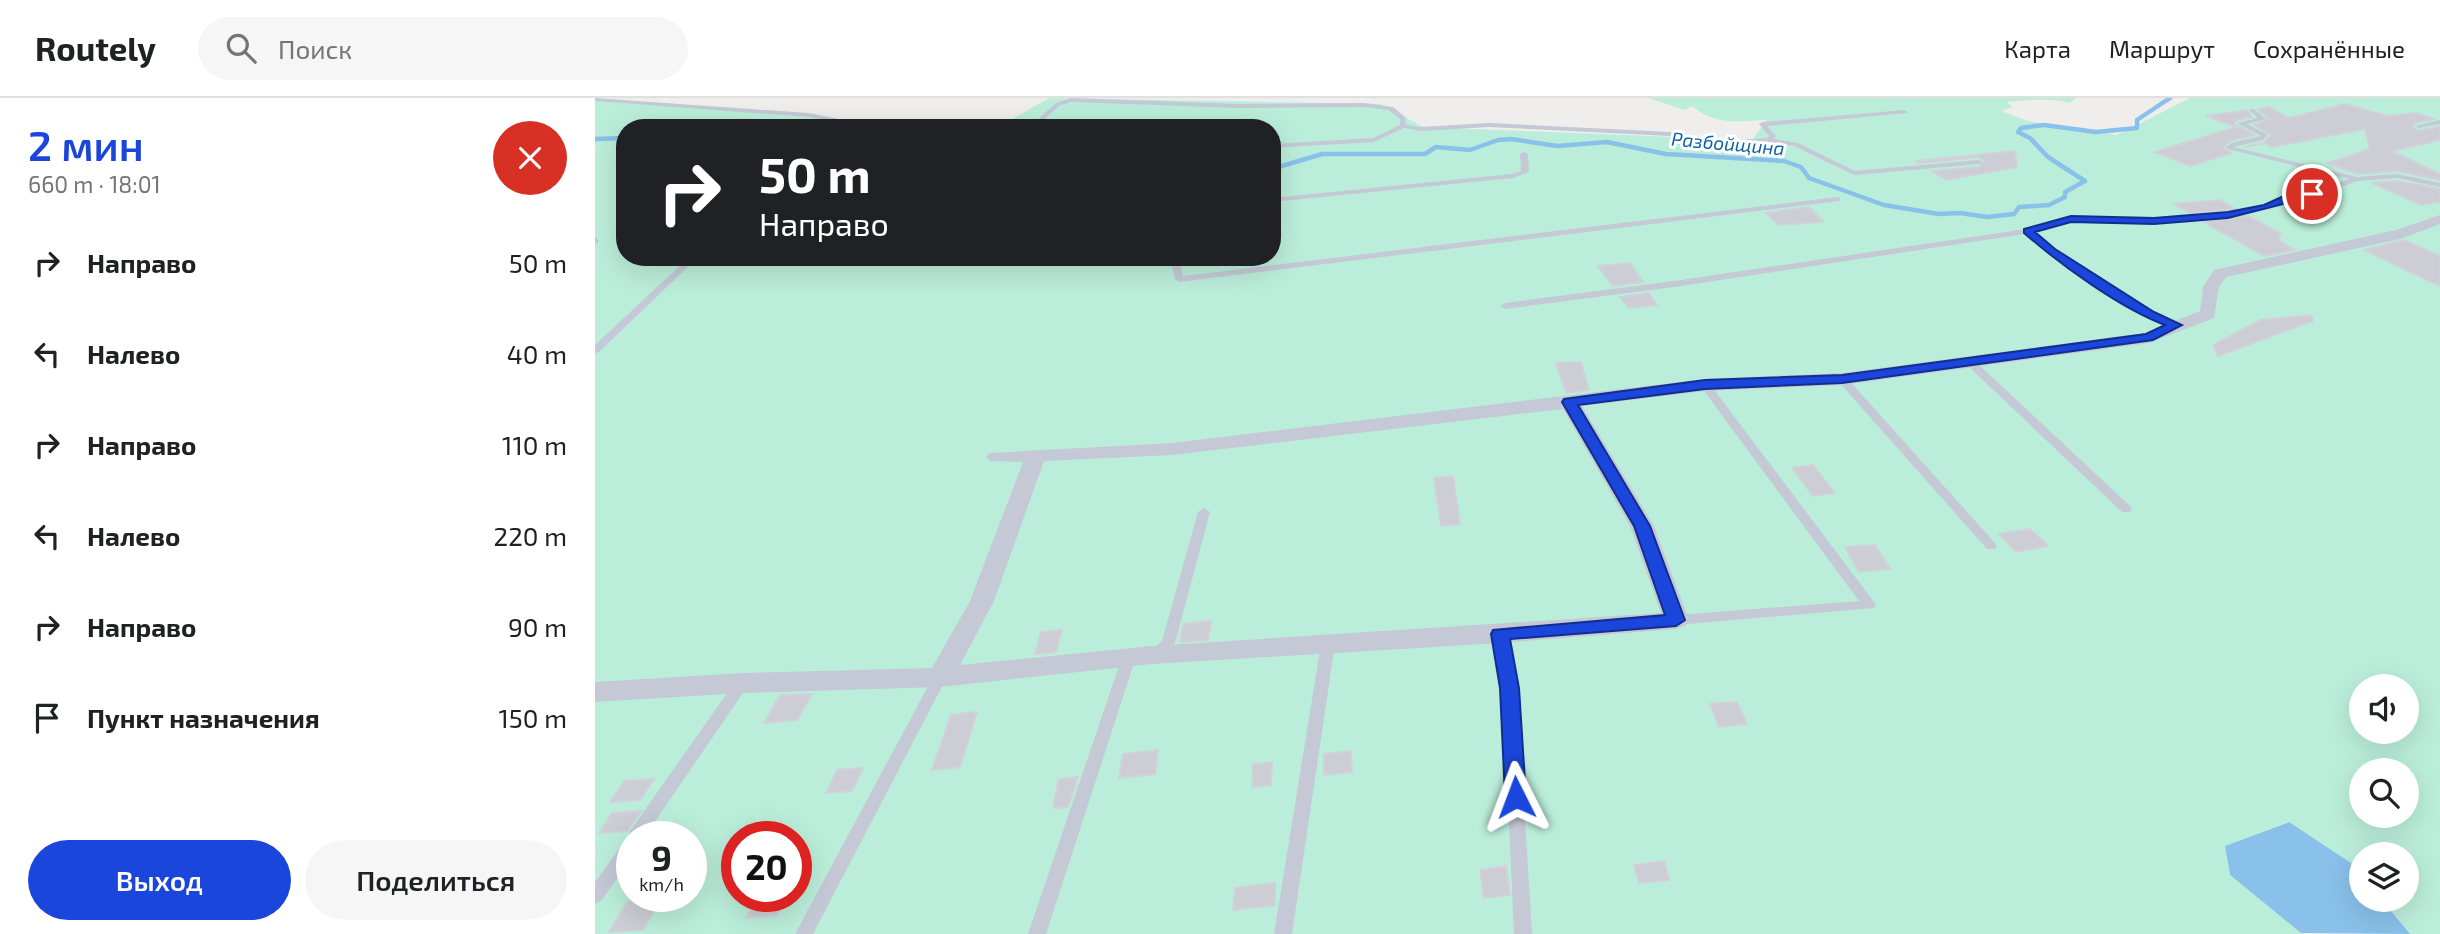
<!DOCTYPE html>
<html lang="ru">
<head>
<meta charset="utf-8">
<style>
	body { margin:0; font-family:"Exo 2",sans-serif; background:#f6f6f6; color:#202124; height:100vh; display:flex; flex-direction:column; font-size:26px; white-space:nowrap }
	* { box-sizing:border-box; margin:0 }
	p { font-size:23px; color:#757577 }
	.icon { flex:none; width:38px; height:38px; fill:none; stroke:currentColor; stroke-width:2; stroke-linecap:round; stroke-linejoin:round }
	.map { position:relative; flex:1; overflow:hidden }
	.drawer { display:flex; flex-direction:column; background:#fff; width:595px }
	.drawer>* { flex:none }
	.banner { position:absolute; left:21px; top:21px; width:665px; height:147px; border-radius:28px; box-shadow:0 7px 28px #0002; background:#202124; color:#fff; overflow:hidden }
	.controls { position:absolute; left:1754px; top:576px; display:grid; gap:14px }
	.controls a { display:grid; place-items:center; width:70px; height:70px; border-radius:50%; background:#fff; box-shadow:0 7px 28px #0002; font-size:35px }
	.speed { position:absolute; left:21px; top:723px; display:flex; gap:14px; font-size:35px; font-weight:700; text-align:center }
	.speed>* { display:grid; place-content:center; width:91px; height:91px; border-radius:50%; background:#fff; box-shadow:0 7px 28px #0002; line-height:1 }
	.speed small { font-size:18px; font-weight:400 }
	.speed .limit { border:10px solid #d22; background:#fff; color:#111 }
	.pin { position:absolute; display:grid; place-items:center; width:60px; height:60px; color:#fff; margin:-30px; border:4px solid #fff; border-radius:50%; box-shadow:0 2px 7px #0007 }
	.me { position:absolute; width:77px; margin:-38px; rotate:357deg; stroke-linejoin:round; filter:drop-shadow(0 0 5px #0008) }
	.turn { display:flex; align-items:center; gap:24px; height:147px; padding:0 28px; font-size:32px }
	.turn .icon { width:91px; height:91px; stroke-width:2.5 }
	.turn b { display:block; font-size:49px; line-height:60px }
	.round { display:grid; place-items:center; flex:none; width:74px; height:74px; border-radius:37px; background:#f6f6f6 }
	.headline { display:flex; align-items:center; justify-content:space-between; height:119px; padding:0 28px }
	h1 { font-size:42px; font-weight:600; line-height:52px; color:#1b46dc }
	.cta { display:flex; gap:14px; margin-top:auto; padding:14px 28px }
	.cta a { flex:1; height:80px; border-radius:42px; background:#1b46dc; color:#fff; font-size:28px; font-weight:600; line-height:80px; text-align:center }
	.cta a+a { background:#f6f6f6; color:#202124 }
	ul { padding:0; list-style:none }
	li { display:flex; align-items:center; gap:21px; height:91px; padding:0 28px }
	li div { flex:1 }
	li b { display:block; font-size:26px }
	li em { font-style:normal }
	header { display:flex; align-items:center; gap:42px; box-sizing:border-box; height:98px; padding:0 35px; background:#fff; border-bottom:2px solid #e0e0e0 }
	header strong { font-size:33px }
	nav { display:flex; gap:38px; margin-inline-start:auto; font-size:24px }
	.search { width:490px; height:63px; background:#f6f6f6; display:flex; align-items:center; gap:18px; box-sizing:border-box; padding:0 24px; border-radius:38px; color:#757577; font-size:26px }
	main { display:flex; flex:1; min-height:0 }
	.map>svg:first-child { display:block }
	.green { fill:#bbeeda; fill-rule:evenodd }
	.water { fill:#89c1ea }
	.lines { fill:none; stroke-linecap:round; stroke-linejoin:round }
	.stream { stroke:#89c1ea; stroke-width:4.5 }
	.building { fill:#cdced5; stroke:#d1d2d9; stroke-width:2 }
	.service { fill:#c4c9d5; fill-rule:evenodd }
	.minor { fill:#c4c9d5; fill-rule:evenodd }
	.route { fill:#1b46dc; stroke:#122e8f; stroke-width:2 }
	.labels { text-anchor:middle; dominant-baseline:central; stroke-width:6; stroke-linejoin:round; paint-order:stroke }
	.far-water-label { font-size:19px; font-style:italic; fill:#0e65a6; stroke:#fff }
</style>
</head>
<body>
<header>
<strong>Routely</strong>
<div class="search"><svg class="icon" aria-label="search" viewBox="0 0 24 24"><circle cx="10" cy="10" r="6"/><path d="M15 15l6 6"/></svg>Поиск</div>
<nav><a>Карта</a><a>Маршрут</a><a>Сохранённые</a></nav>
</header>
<main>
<section class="drawer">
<div class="headline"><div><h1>2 мин</h1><p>660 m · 18:01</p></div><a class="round" style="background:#d93025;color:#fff"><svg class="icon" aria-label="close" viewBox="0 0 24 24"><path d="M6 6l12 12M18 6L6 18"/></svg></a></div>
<ul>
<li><svg class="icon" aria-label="right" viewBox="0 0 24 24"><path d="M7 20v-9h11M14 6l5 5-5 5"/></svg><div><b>Направо</b></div><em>50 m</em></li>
<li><svg class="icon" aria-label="left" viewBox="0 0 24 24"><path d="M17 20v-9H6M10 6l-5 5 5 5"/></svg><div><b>Налево</b></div><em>40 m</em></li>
<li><svg class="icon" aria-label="right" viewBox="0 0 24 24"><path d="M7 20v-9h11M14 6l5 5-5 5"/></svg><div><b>Направо</b></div><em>110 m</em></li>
<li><svg class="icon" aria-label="left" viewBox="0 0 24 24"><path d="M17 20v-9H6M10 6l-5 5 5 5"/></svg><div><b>Налево</b></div><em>220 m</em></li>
<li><svg class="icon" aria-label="right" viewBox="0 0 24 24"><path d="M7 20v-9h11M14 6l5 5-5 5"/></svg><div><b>Направо</b></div><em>90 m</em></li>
<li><svg class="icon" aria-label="arrive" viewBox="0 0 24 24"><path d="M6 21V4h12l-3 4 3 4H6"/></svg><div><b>Пункт назначения</b></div><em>150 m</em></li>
</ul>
<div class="cta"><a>Выход</a><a>Поделиться</a></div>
</section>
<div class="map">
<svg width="1845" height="836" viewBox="0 0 1845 836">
	<rect width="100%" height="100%" fill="#f0eeed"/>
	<!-- green -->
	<path class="green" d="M0 0 274 25 407 27 454 0 786 6 828 29 1157 42 1172 22C1144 23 1120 28 1097 8L1089 12 1053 0H1481L1475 5C1456 0 1434 2 1412 4L1417 9 1407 13 1432 23 1522 37 1595 0H1845V836H1815L1787 802H1811V756H1766V776L1758 767 1693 724 1630 748 1635 777 1706 835 1711 836H0ZM30 30H677V159H30ZM1766 588H1811V634H1766ZM1766 672H1811V718H1766ZM37 738H96V798H37ZM142 738H201V798H142Z"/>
	<!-- water -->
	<polygon class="water" points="1694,724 1759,767 1766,776 1766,802 1787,802 1815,836 1706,835 1635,777 1630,748"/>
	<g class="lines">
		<!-- stream -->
		<g class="stream">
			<polyline points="109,30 114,30"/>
			<polyline points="0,41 30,40"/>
			<polyline points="677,71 727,56 830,56 841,49 875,52 903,42 916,41 962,48 1012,44 1071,56 1189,63 1206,69 1214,80 1289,107 1344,116 1365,115 1392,119 1419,116 1424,109 1454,107 1470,99 1470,94 1490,83 1453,59 1435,40 1423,34 1426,30 1449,27 1501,34 1542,30 1542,22 1575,0"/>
		</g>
	</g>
	<!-- building -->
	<g class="building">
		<polygon points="1750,6 1792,18 1821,15 1838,21 1819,25 1817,29 1823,33 1845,29 1845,42 1796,53 1845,76 1845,82 1803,73 1762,76 1733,65 1775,51 1770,31 1677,49 1670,45 1650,49 1669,45 1676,37 1659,27 1674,21 1663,11 1674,9 1694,20"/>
		<polygon points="1652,12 1657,19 1641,22 1639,26 1659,37 1634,43 1628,50 1637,55 1595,68 1560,54 1641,29 1611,18"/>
		<polygon points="1420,53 1422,69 1351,82 1337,73 1384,69 1390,63 1384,59 1324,65 1322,63"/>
		<polygon points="1802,83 1845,91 1845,104 1826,107 1777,85"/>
		<polygon points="1625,102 1640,111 1595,115 1579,106"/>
		<polygon points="1214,109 1228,124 1184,127 1171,115"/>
		<polygon points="1653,118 1686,136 1683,142 1700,152 1669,158 1609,124"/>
		<polygon points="1809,142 1845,158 1845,188 1769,152"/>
		<polygon points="1035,165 1048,184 1018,188 1003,168"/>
		<polygon points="1054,195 1062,207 1034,210 1025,199"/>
		<polygon points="1716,217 1718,223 1623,258 1618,247 1666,222"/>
		<polygon points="986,264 994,292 971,295 961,265"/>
		<polygon points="1218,367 1240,395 1218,398 1197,370"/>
		<polygon points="858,378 865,426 846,428 839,380"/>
		<polygon points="1435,431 1453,448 1421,454 1404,436"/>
		<polygon points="1280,447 1295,471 1264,474 1250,449"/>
		<polygon points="616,523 613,542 585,544 588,526"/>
		<polygon points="467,532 461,554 440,556 446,534"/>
		<polygon points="217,596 202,622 169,625 185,597"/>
		<polygon points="1142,604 1152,626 1124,629 1115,606"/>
		<polygon points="382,614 365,669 337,672 356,617"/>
		<polygon points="563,652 560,676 524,680 528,656"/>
		<polygon points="756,653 757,674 729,677 729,656"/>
		<polygon points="677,664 676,687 657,689 658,666"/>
		<polygon points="268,670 257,693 231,695 242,672"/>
		<polygon points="483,679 473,709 458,710 464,681"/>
		<polygon points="59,681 45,702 15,704 29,683"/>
		<polygon points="46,713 32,733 4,735 17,715"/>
		<polygon points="1069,763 1074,782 1044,785 1039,767"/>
		<polygon points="911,768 915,797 889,800 885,772"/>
		<polygon points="680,785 680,807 638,812 640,790"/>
		<polygon points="162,798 191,798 182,817 151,820"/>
		<polygon points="65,802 48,832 14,834 32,804"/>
	</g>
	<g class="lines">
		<!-- service -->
		<g class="service">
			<path d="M0 0 213 15 244 21 340 30C297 30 255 27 213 19L0 3Z"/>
			<polygon points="475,0 644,6 769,5 798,9 810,19 811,27 826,29 894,25 1075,34 1129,43 1172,40 1174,38 1164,26 1167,24 1310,12 1313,14 1312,15 1172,28 1181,38 1179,41 1203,45 1260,73 1384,62 1388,64 1384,66 1259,77 1199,48 1174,44 1129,47 1075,38 894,29 826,33 809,30 779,44 677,50 677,46 778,40 805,27 805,21 794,12 769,9 644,10 476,4 464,8 440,30 433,30 460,6"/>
			<polygon points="1655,11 1659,11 1671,21 1652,26 1673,37 1668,42 1639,49 1762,79 1802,76 1845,85 1845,89 1802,80 1763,83 1720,98 1696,101 1675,111 1633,119 1559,125 1476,123 1438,134 1459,151 1558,215 1584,225 1586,227 1581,230 1552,219 1453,155 1430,136 1086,188 910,211 905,208 910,205 1086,182 1431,131 1476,119 1559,121 1633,115 1670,107 1691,97 1716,94 1754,81 1633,51 1631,50 1636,45 1666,38 1642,25 1663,20 1655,13"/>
			<polygon points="1845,22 1845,26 1823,30 1820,28"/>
			<polygon points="929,54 933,56 934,74 918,80 677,104 677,100 917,76 926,73 925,56"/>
			<polygon points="1242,99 1245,99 1245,103 584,184 580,181 575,159 583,159 588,178"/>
			<polygon points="0,139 4,142 3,145 0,146"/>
			<polygon points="94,159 103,159 4,254 0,255 0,247"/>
			<polygon points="1376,262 1380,263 1535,408 1537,411 1535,414 1527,414 1372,267 1372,263"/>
			<polygon points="1247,278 1251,279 1400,445 1402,448 1400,451 1392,451 1243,283 1242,281"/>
			<polygon points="1110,284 1114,285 1279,504 1281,507 1279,510 1081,527 1076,525 1074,522 1076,519 1081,517 1264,503 1106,289 1105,287"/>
			<polygon points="609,410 615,414 580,545 563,561 553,561 551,557 567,543 603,414"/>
			<polygon points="905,531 910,533 912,536 922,590 937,836 919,836 908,590 898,536 900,533"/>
			<polygon points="733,541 738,543 740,546 697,836 679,836 726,546 728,543"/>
			<polygon points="534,554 539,555 541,559 451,836 433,836 527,559 529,555"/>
			<polygon points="345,574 350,575 352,579 218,836 200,836 338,579 340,575"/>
			<polygon points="147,580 152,581 154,585 152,589 50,738 37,738 37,759 6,803 0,806 0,784 33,739 35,733 142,581"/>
		</g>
		<!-- minor -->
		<path class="minor" d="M1845 117V126L1805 141 1631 179 1624 189 1619 220 1554 245 1247 287 1110 293 987 308 1059 428 1094 522 1090 528 1081 531 905 545 557 566 345 589 147 595 0 604V584L147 575 337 570 375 503 428 364 395 363 391 359 395 355 577 345 1110 281 1247 275 1550 235 1605 213 1608 189 1619 172 1801 132ZM968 311 1035 428 1066 515 557 548 365 567 399 503 449 363 577 357Z"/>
	</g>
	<!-- route -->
	<path class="route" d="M1717 93 1722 96 1720 98 1633 120 1559 126 1476 124 1440 134 1460 151 1559 214 1587 227 1558 242 1247 285 1110 291 983 307 1055 428 1090 522 1081 528 915 541 924 590 931 699 928 705 921 708 913 705 910 699 905 590 896 536 898 532 1070 517 1039 428 967 304 969 301 1110 282 1247 277 1551 236 1570 227C1525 210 1466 167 1429 135V131L1476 118 1559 120 1633 114 1669 107 1691 97Z"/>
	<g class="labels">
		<!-- far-water labels -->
		<g class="far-water-label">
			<text transform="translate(1133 45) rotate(5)">Разбойщина</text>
		</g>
	</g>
</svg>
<div class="controls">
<a><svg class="icon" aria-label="sound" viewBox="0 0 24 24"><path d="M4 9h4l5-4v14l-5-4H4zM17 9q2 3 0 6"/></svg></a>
<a><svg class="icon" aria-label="search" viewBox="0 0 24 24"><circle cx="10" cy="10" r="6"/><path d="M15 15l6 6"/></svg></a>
<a><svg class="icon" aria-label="layers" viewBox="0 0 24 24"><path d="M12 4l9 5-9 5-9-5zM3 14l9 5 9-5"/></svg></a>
</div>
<div class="speed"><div>9<small>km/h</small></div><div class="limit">20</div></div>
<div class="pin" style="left:1717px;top:96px;background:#d93025"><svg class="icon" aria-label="arrive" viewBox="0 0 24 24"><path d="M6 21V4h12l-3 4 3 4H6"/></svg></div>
<svg class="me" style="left:921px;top:699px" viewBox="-20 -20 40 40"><path d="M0-17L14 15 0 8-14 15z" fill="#1b46dc" stroke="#fff" stroke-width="4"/></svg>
<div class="banner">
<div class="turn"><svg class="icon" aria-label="right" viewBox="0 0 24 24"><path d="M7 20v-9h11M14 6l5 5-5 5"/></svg><div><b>50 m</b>Направо</div></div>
</div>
</div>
</main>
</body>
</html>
